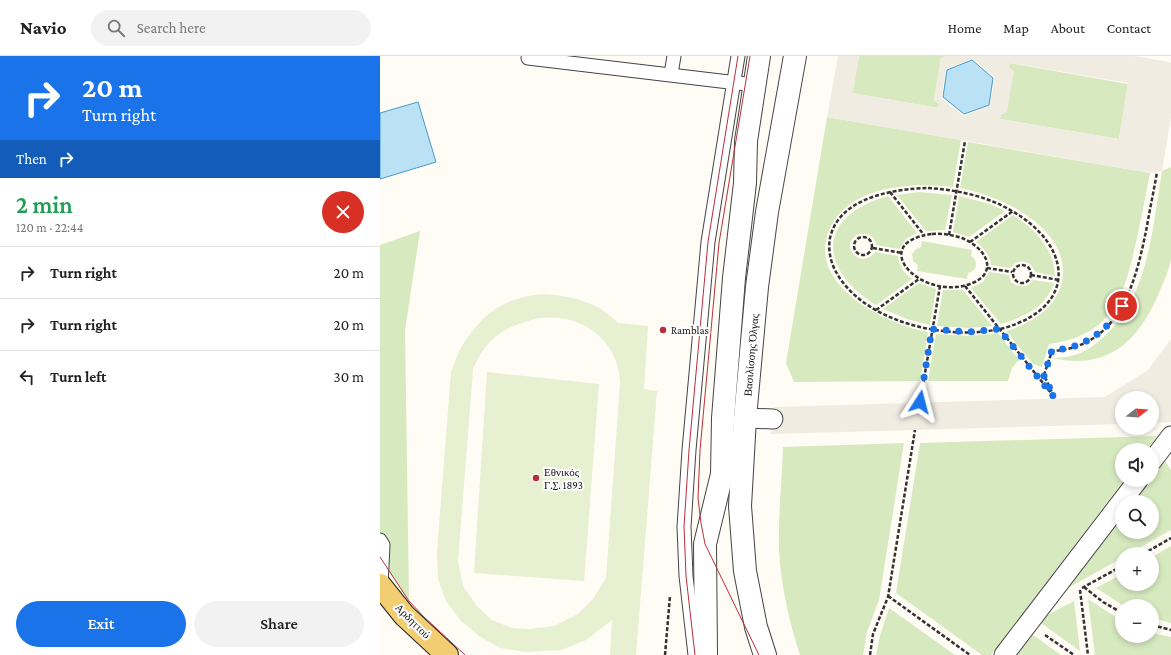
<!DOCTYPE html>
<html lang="en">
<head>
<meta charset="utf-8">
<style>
	body { margin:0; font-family:"Crimson Pro",serif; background:#f2f2f2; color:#222; height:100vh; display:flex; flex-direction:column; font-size:15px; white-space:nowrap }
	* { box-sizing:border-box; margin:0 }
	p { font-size:13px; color:#767676 }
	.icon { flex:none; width:22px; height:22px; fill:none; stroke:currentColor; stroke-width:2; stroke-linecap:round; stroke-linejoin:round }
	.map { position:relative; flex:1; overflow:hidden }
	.details { display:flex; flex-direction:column; background:#fff; width:380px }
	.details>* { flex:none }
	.hud { background:#1a73e8; color:#fff; overflow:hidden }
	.needle { width:26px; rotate:73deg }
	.fabs { position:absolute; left:735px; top:335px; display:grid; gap:8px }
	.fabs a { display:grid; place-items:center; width:44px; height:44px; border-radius:50%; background:#fff; box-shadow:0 2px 6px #0003; font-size:20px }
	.pin { position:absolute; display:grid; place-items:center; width:34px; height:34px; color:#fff; margin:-17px; border:2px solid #fff; border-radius:50%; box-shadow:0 1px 4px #0007 }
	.me { position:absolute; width:44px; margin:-22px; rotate:9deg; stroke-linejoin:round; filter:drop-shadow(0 0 3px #0008) }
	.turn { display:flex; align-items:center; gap:14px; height:84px; padding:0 16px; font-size:18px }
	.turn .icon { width:52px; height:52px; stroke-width:2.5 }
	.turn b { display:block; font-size:28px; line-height:34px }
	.then { display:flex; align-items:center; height:38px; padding:0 16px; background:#0003; gap:8px; font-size:15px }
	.round { display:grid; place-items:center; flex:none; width:42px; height:42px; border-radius:21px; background:#f2f2f2 }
	.overview { display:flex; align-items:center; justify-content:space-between; height:68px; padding:0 16px }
	h1 { font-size:24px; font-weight:600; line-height:30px; color:#1e9e55 }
	.cta { display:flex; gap:8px; margin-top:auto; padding:8px 16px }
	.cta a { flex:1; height:46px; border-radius:24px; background:#1a73e8; color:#fff; font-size:16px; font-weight:600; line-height:46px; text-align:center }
	.cta a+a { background:#f2f2f2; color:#222 }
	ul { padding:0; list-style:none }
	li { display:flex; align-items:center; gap:12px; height:52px; padding:0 16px; border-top:1px solid #e0e0e0 }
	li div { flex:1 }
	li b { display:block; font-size:15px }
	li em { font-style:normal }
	header { display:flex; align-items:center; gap:24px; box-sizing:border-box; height:56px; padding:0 20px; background:#fff; border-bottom:1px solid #e0e0e0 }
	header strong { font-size:19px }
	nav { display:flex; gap:22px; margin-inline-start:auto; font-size:14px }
	.search { width:280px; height:36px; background:#f2f2f2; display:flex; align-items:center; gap:10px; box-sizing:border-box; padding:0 14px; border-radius:22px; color:#767676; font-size:15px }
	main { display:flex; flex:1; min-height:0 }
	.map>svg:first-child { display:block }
	.green { fill:#d6e9bf }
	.pitch { fill:#e7f0d0; fill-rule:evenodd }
	.plaza { fill:#f0ece2; fill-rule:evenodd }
	.water { fill:#bbe2f4; stroke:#459ac8 }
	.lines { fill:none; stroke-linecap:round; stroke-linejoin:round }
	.service-casing { stroke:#444; stroke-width:15 }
	.pedestrian-casing { stroke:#444; stroke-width:21 }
	.minor-casing { stroke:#444; stroke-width:24 }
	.primary-casing { stroke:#222; stroke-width:24 }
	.path { stroke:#333; stroke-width:2.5; stroke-dasharray:4 2; stroke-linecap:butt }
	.service { stroke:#fff; stroke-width:13 }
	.pedestrian { stroke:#fff; stroke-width:19 }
	.minor { stroke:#fff; stroke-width:22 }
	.primary { stroke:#f3cd71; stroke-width:22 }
	.tram { stroke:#bc2d3b; stroke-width:1 }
	.route { stroke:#1a73e8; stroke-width:7; stroke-dasharray:0 12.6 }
	.poi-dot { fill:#bc2d3b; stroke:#fff; stroke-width:1.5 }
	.labels { text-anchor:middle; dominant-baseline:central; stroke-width:4; stroke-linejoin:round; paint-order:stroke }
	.poi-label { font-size:11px; fill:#111; stroke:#fff; text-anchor:start }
	.street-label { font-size:11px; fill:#111; stroke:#fff }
</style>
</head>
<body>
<header>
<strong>Navio</strong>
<div class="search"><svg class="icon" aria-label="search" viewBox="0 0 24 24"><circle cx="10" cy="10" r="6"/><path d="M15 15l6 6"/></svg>Search here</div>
<nav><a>Home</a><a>Map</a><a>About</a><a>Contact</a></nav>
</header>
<main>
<section class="details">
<div class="hud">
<div class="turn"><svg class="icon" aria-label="right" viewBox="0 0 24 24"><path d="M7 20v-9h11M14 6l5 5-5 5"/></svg><div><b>20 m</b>Turn right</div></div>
<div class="then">Then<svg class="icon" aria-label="right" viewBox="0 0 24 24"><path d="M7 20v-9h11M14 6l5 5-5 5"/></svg></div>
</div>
<div class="overview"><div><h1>2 min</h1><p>120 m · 22:44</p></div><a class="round" style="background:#d93025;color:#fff"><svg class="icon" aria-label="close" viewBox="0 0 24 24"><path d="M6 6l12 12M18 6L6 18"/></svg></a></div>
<ul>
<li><svg class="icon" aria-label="right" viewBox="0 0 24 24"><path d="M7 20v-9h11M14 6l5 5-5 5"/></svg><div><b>Turn right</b></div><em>20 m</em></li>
<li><svg class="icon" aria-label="right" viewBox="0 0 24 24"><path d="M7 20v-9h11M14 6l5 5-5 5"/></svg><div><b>Turn right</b></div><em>20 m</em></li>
<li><svg class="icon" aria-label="left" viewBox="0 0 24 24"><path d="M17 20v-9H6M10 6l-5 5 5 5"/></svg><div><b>Turn left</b></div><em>30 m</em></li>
</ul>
<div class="cta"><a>Exit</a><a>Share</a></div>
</section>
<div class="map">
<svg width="791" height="599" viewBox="0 0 791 599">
	<rect width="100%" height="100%" fill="#fffcf5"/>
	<!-- green -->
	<g class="green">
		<polygon points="479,0 567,0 561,2 554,44 559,48 558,52 472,37"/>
		<polygon points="629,7 748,28 739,83 620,63"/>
		<path d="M447 61 581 84 573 131C532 126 465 129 448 177 429 231 507 269 548 276L540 325 414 326 406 307Z"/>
		<path d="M588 86 770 117C765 143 760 169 754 195 742 248 727 280 669 288L662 311 653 308 626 275C644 270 663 260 674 244 680 235 683 226 683 215 682 168 620 140 580 132Z"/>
		<path d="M791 111C791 133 791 154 791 175 791 184 791 194 791 203 789 214 783 227 779 237 759 284 728 315 673 302 691 302 705 297 718 286 769 245 772 174 782 115Z"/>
		<polygon points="539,136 572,139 565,174 546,175 517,139"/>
		<path d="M508 140 537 177 526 183 519 193 496 189C495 183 492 179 486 178 482 177 477 178 474 181 461 194 483 213 495 196L518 200C519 210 524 217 532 223L496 249C437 212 437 160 508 140Z"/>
		<polygon points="579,140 610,148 625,155 589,181 573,176"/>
		<path d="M633 159C655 173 674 192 675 220L655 216C651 204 638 202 630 212L611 209C610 199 604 192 596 186Z"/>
		<polygon points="40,175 25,274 29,545 0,502 0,189"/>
		<path d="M542 185 592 194 591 200C599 205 597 215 588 217L587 223 537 215 538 209 533 205 532 198 536 193 541 191Z"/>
		<path d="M609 216 629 219 631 226C639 232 648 232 653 224L674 227C666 252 643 261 621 268L591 232 603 226Z"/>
		<polygon points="539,227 556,233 550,269 527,263 503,253"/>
		<polygon points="563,234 583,234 612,270 589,272 557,270"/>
		<polygon points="618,277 640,305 638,305 632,312 628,325 548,325 556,278 589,280"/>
		<polygon points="777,380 767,394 742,394 742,424 744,424 611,599 602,599 516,537 540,387"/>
		<path d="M524 387 499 544 487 576 483 599H420C409 565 401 530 399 494 398 460 402 425 403 391Z"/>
		<polygon points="785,405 791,414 791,474 749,498 742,498 742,502 688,532 742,461 742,476 772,476 772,446 754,446 771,424 772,424 772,422"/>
		<polygon points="791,490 791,567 772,562 772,550 744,550 716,532 742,518 742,528 772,528 772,501"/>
		<polygon points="708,543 742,565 742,580 772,580 772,577 791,581 791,599 715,599"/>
		<polygon points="694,545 700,595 661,567 666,560"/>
		<polygon points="509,552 575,599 496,599 500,580"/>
		<polygon points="653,578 653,579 681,599 637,599"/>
	</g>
	<!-- pitch -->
	<g class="pitch">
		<path d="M164 238C191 240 219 246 238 267L268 270 264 333 277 335 256 599H230L232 564 206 584 181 594 146 596 120 592 99 580 80 564 66 545 58 523 57 496 71 316C75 307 77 298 82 290 102 257 125 241 164 238ZM159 262C169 262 180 261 190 264 220 273 239 296 240 327L226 522 213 543 198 558 174 570 149 573 132 572 112 564 97 550 83 530 78 505 93 313C107 280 126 270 159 262Z"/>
		<polygon points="107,316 219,328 204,525 94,517"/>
	</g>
	<!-- plaza -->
	<g class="plaza">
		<path d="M458 0H479L473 37 558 52 559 48 554 44 561 2 567 0H754L789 6 791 7V61L782 115 770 117 447 61ZM592 3 615 21 610 49 584 60 561 42 566 13ZM630 7 748 27 739 83 620 63 621 59 627 56 634 15 629 11Z"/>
		<polygon points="791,283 791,366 772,367 772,342 742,342 742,368 391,378 394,351 725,341 768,314"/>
	</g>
	<!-- water -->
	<g class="water">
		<polygon points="592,4 613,22 609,49 584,58 563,41 567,14"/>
		<polygon points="38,46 56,106 0,123 0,57"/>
	</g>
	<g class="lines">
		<defs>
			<g id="service">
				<polyline points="148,2 374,29"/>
				<polyline points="291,18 294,0"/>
				<polyline points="0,484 3,489 1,530"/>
				<polyline points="315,599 306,520 305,495 304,471 309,394 328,186 358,0"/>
			</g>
			<g id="pedestrian">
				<polyline points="365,362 393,363"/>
				<polyline points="772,405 791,380"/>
				<polyline points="624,599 758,424"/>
			</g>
			<g id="minor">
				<polyline points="326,599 325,488 342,418 343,362 354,222 365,127 366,85 379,0"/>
				<polyline points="385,599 376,571 365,515 360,450 365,362 377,231 387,156 415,0"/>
			</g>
			<polyline id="primary" points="0,529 24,559 67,599"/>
		</defs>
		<!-- service casing -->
		<use href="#service" class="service-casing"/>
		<!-- pedestrian casing -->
		<use href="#pedestrian" class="pedestrian-casing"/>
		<!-- minor casing -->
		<use href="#minor" class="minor-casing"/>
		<!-- primary casing -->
		<use href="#primary" class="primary-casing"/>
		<!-- path -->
		<g class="path">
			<path d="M548 132C577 134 607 140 632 155 693 190 698 251 624 272 570 286 482 267 455 214 450 204 448 192 450 182 459 141 514 133 548 132Z"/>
			<polyline points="510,136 544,179"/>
			<path d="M552 178C562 177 572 179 582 182 595 187 615 203 604 219 599 225 591 228 583 230 535 240 489 186 552 178Z"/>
			<polyline points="569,179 585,85"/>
			<circle cx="483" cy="190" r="9"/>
			<polyline points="590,186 633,155"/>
			<polyline points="493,192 522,197"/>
			<circle cx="642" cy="218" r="9"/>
			<polyline points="607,212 632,216"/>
			<polyline points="651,219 679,224"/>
			<polyline points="585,230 671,337"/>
			<polyline points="496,254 539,223"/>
			<path d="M674 341 664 319 672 295C741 291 756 225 767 170 770 152 774 134 777 116"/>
			<polyline points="540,346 560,230"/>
			<polyline points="763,498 791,482"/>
			<polyline points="704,531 723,546 742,557"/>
			<polyline points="702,532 742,510"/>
			<polyline points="700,534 708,599"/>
			<polyline points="508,540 590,599"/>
			<polyline points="772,569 791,574"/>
			<polyline points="665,579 694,599"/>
			<polyline points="285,599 290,540"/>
			<polyline points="490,599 493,578 508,541 535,374"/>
		</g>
		<!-- service -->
		<use href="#service" class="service"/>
		<!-- pedestrian -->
		<use href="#pedestrian" class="pedestrian"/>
		<!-- minor -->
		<use href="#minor" class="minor"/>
		<!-- primary -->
		<use href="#primary" class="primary"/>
		<!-- tram -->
		<g class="tram">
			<polyline points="370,0 339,187 320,394 318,442 321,467 325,488 379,599"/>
			<polyline points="0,501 29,545 43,560 85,599"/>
			<polyline points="315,599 306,520 305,495 304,471 309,394 328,186 358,0"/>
		</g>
	</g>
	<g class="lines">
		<!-- route -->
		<path class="route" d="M540 346 552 273 589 276 619 273 674 341 664 320 672 294C702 293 727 276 742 250"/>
	</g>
	<!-- markers -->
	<g class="poi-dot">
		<circle cx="283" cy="274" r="4"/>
		<circle cx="156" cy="422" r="4"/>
	</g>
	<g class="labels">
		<!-- poi labels -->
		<g class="poi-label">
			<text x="291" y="274">Ramblas</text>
			<text x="164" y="416">Εθνικός<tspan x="164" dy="13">Γ.Σ. 1893</tspan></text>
		</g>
		<!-- street labels -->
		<g class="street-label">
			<text transform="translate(371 299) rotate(-85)">Βασιλίσσης Όλγας</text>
			<text transform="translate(33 565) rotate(45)">Αρδηττού</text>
		</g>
	</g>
</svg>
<div class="fabs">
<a><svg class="needle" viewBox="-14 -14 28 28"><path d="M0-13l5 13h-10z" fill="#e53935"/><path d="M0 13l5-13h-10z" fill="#767676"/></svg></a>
<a><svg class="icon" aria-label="sound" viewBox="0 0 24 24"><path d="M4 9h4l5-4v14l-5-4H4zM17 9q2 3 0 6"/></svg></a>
<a><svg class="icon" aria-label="search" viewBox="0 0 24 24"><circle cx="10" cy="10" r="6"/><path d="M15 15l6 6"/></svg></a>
<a>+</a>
<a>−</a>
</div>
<div class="pin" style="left:742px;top:250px;background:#d93025"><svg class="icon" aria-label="arrive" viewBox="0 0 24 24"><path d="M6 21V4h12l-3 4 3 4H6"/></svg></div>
<svg class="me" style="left:540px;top:346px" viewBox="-20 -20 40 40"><path d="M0-17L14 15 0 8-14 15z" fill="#1a73e8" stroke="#fff" stroke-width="4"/></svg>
</div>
</main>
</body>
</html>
